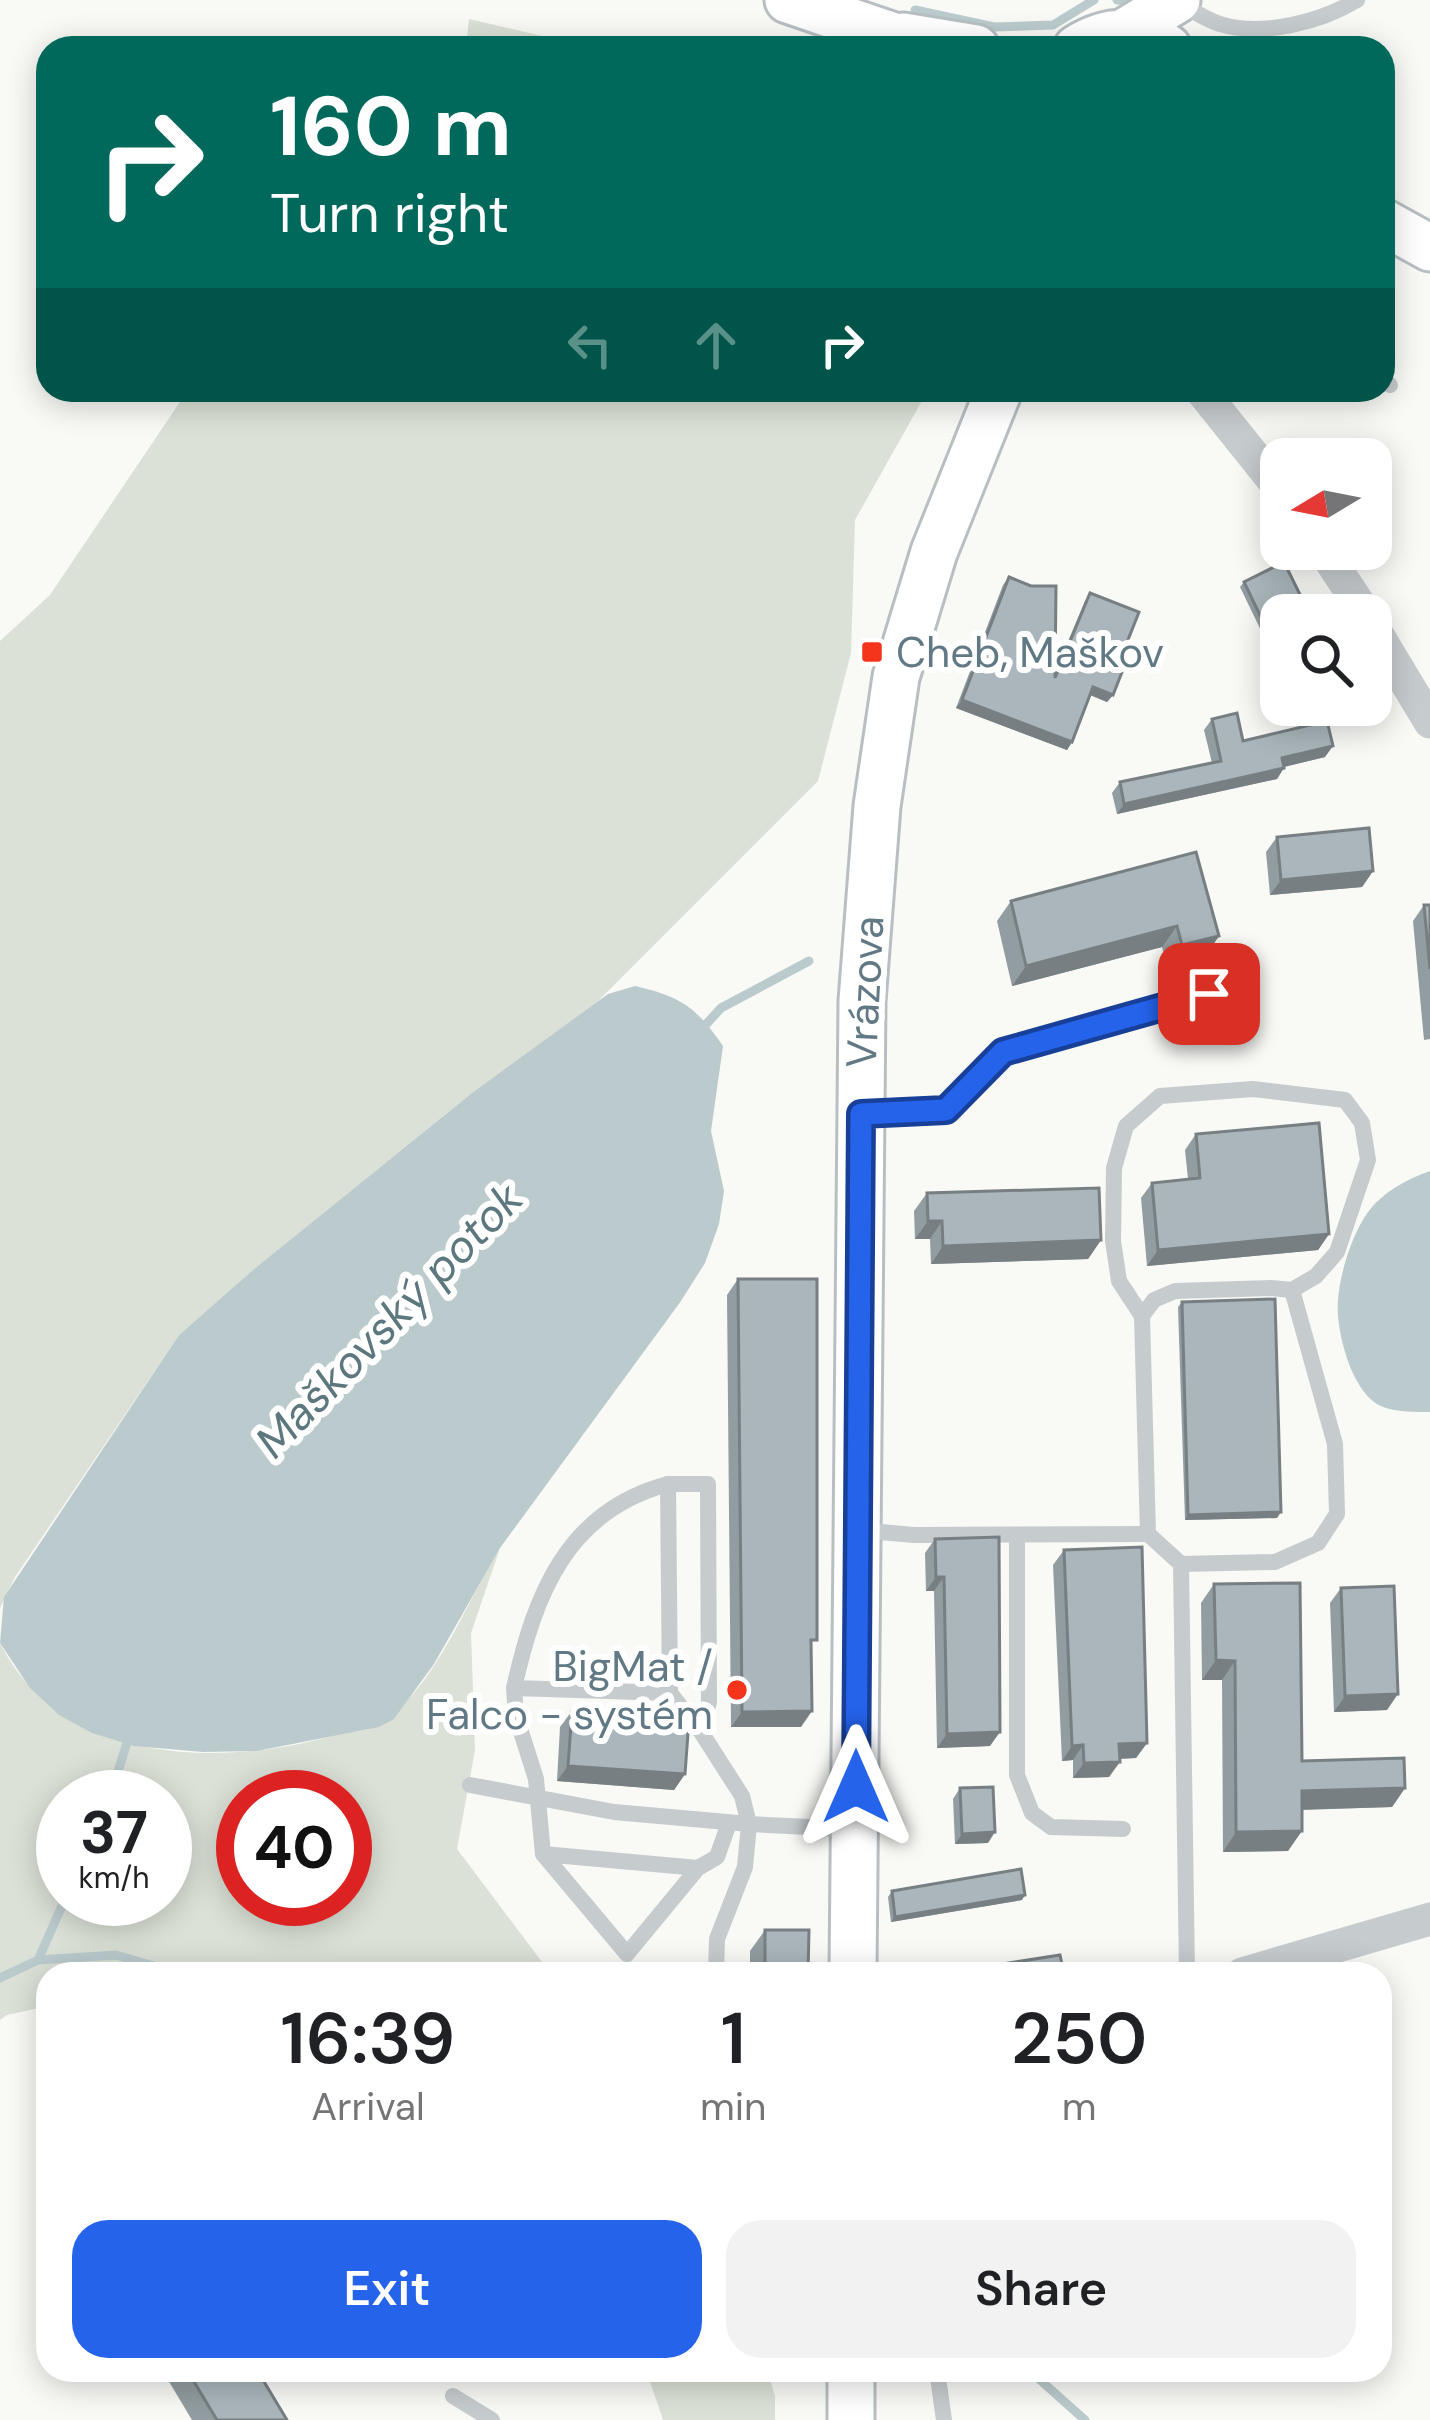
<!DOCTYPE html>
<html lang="en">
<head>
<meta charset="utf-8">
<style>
	body { margin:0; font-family:"DM Sans",sans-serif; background:#f2f2f2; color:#202124; height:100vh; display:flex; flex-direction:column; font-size:45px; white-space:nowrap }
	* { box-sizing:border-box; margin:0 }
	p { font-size:39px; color:#757577 }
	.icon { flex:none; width:66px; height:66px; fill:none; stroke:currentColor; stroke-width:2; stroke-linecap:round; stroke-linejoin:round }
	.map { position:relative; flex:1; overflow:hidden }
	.sheet { position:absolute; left:36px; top:1962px; width:1356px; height:420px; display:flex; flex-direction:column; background:#fff; border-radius:36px; box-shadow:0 6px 30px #0003 }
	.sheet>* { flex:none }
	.top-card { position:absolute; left:36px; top:36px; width:1359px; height:366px; border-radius:36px; box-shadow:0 6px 30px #0003; background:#00695c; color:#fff; overflow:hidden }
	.needle { width:78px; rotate:260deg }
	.controls { position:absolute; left:1260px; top:438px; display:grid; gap:24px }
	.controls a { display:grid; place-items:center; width:132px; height:132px; border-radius:24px; background:#fff; box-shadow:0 6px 30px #0003; font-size:60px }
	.speed { position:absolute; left:36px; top:1770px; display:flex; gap:24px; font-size:60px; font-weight:700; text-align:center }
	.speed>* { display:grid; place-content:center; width:156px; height:156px; border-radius:50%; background:#fff; box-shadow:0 6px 30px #0003; line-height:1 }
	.speed small { font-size:30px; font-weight:400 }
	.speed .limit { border:18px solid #d22; background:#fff; color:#111 }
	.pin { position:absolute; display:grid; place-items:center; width:102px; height:102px; color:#fff; margin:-51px; border-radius:24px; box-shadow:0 6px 18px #0006 }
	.me { position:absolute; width:132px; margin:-66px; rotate:0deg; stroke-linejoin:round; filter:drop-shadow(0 0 9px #0008) }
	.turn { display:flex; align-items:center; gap:42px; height:252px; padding:0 36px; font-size:54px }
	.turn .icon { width:156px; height:156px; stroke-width:2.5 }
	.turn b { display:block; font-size:84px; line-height:102px }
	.lanes { display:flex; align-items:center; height:114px; padding:0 36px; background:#0003; justify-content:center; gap:60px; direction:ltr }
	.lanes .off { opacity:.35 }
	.eta { display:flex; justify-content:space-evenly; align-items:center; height:204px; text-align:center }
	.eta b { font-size:72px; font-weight:600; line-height:84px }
	.cta { display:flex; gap:24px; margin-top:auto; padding:24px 36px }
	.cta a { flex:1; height:138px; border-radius:36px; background:#2563eb; color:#fff; font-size:48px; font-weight:600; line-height:138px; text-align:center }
	.cta a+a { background:#f2f2f2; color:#202124 }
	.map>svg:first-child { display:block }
	.green { fill:#dbe1d6; fill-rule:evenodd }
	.water { fill:#bbcbcd }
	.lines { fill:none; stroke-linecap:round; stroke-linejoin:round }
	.stream { stroke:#bbcbcd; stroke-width:9 }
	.secondary-casing { stroke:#b8bfc3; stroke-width:51 }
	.lane { stroke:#c6cbce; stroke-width:16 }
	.street { stroke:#c6cbce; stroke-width:33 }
	.secondary { stroke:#fff; stroke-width:45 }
	.wall { fill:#929da1 }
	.shaded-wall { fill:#777f83 }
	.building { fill:#aab6bb; stroke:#777f83; stroke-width:3 }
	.route-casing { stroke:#184099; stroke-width:30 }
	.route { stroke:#2563eb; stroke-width:21 }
	.poi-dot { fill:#f4351b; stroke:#fff; stroke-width:4.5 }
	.labels { text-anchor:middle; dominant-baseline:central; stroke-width:12; stroke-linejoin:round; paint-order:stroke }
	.poi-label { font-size:42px; fill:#617984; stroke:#fff; text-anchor:start }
	.street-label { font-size:42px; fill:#617984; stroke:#fff }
	.water-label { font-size:45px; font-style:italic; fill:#5c787e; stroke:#fff }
</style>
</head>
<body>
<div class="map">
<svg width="1430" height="2420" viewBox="0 0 1430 2420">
	<rect width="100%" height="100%" fill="#f9f9f6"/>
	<!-- green -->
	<g class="green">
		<polygon points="469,19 594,48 466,48"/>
		<polygon points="188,390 928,390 855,520 851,653 818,781 590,1009 472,1093 254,1269 179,1335 15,1577 0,1608 0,641 50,595"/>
		<path d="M500 1548 471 1633 475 1750 457 1849 551 1974H48V2006L7 2015 0 2020V1643C60 1764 218 1768 332 1736 348 1731 371 1732 384 1722 439 1680 464 1606 500 1548ZM63 1797H165V1899H63ZM243 1797H345V1899H243Z"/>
		<polygon points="646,2370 767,2370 775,2396 775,2420 663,2420"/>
	</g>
	<!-- water -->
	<g class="water">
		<path d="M635 986C682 997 696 1007 723 1046L711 1131 724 1191 719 1224 705 1263 681 1301 500 1548 434 1664 394 1719 379 1727 257 1751 203 1752 134 1746 92 1733 59 1715 30 1688 0 1643 4 1597 179 1335 254 1269 472 1093 608 994Z"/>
		<path d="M1430 1171V1412C1416 1412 1397 1412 1383 1407 1352 1396 1335 1329 1338 1300 1340 1273 1352 1234 1368 1212 1383 1192 1407 1179 1430 1171Z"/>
	</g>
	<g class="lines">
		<!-- stream -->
		<g class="stream">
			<polyline points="1117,0 1127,1"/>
			<polyline points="915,10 994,27 1053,25 1094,0"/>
			<polyline points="699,1032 721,1008 809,961"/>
			<polyline points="110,1797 130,1733"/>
			<polyline points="38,1960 116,1955 181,1974"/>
			<polyline points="0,1978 38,1960 65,1899"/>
			<polyline points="1029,2370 1085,2420"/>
		</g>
		<defs>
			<g id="secondary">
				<polyline points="788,0 929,48"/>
				<polyline points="1124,32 1177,0"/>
				<polyline points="903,36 976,48"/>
				<path d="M1077 48C1107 29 1139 27 1168 48"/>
				<polyline points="1383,222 1430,248"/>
				<polyline points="853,1974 862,1001 877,806 896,677 934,552 999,390"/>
				<polyline points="851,2370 851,2420"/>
			</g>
		</defs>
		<!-- secondary casing -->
		<use href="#secondary" class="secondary-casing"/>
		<!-- lane -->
		<g class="lane">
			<path d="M1178 2C1191 10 1205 19 1220 24 1262 37 1321 22 1357 0"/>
			<polyline points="1383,379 1390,385"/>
			<polyline points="862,1114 946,1110 1003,1052 1250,982"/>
			<polygon points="1271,1288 1292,1290 1335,1444 1337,1514 1318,1543 1275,1562 1181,1564 1148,1534 1142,1316 1154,1300 1175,1291"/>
			<polyline points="1142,1316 1119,1281 1113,1241 1114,1168 1126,1126 1160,1096 1253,1089 1345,1100 1362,1123 1368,1160 1337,1252 1316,1276 1292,1290"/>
			<path d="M668 1484C567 1511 535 1594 514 1688L670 1693"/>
			<polyline points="858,1530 914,1535 1148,1534"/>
			<polyline points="1017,1535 1017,1775 1032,1813 1051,1827 1123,1829"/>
			<polyline points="1181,1564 1187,1974"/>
			<polyline points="514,1688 516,1716 536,1779 543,1854"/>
			<polyline points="701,1732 709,1702 708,1484 668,1484 670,1693 701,1732 742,1796 749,1824 850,1829"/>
			<polyline points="470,1785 614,1812 749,1824 745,1867 717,1939 716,1974"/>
			<polyline points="698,1868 543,1854 627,1954 698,1868 717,1857 729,1823"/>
			<polyline points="937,2370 944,2420"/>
			<polyline points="453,2396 492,2420"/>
		</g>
		<!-- street -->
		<g class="street">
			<polyline points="1201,390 1281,490"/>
			<polyline points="1323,549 1366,615"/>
			<polyline points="1371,624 1430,722"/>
			<polyline points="1242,1974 1430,1919"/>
		</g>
		<!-- secondary -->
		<use href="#secondary" class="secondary"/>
	</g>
	<!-- wall -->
	<g class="wall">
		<polygon points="1009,577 1055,672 1085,601 1090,593 1118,665 1113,695 1107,702 1090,695 1072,742 1067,750 956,708 1003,585"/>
		<polygon points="1244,582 1281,615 1281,672 1240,587"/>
		<polygon points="1212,719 1243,741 1325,757 1284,767 1277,779 1117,814 1112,793 1120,782 1212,763 1204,730"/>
		<polygon points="1277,837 1373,871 1362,887 1270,895 1266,852"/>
		<polygon points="1196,852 1219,936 1205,956 1167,966 1162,947 1012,986 997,921 1011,901"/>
		<polygon points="1424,905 1430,905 1430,1039 1424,1040 1413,921"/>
		<polygon points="1196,1134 1329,1234 1318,1250 1147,1266 1141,1198 1152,1183 1188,1179 1185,1150"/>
		<polygon points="927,1193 1101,1240 1088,1259 931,1264 930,1239 915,1239 914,1211"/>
		<polygon points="738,1279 811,1648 801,1727 731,1727 727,1295"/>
		<polygon points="1182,1302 1277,1518 1185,1520 1178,1307"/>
		<polygon points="935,1539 990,1746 937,1748 934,1591 926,1591 925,1553"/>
		<polygon points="1064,1550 1147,1743 1136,1758 1120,1759 1109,1777 1073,1778 1073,1760 1062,1761 1053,1565"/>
		<polygon points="1214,1584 1302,1761 1405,1788 1392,1807 1302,1810 1288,1851 1223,1852 1222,1680 1202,1680 1201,1603"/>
		<polygon points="1341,1588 1387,1710 1334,1712 1330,1603"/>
		<polygon points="572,1711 685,1774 674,1790 557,1781 560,1727"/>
		<polygon points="960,1788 988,1843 955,1844 953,1799"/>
		<polygon points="892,1891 1022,1900 891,1922 888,1897"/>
		<polygon points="765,1930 808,1974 750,1974 750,1951"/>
		<polygon points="162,2370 257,2370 287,2420 192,2420"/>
	</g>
	<!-- shaded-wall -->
	<g class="shaded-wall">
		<polygon points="1093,687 1113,695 1107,702 1088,694"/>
		<polygon points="962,700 1072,742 1067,750 956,708"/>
		<polygon points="1333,746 1325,757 1275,769 1282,758"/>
		<polygon points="1284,768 1277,779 1117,814 1124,804"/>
		<polygon points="1373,871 1362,887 1270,895 1281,880"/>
		<polygon points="1177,926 1162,947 1012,986 1026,966"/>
		<polygon points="1219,936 1205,956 1167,966 1182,945"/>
		<polygon points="928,1221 942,1221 930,1239 915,1239"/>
		<polygon points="1329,1234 1318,1250 1147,1266 1158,1250"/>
		<polygon points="1101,1240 1088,1259 931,1264 943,1246"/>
		<polygon points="1281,1512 1277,1518 1185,1520 1188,1515"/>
		<polygon points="936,1577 944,1577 934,1591 926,1591"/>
		<polygon points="1216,1660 1235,1661 1222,1680 1202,1680"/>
		<polygon points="1398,1694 1387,1710 1334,1712 1345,1696"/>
		<polygon points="812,1711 801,1727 731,1727 742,1712"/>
		<polygon points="1000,1732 990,1746 937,1748 947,1734"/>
		<polygon points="1147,1743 1136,1758 1109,1759 1119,1744"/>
		<polygon points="1083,1745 1073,1760 1062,1761 1072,1746"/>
		<polygon points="1120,1762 1109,1777 1073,1778 1084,1763"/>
		<polygon points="568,1766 685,1774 674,1790 557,1781"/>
		<polygon points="1405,1788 1392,1807 1288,1810 1302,1791"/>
		<polygon points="1302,1831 1288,1851 1223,1852 1236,1832"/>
		<polygon points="995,1832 988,1843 955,1844 962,1834"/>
		<polygon points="1025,1895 1022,1900 891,1922 895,1917"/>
	</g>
	<!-- building -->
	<g class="building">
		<polygon points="1284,562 1310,615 1281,615 1281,659 1244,582"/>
		<polygon points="1009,577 1031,586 1056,586 1055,678 1090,593 1139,612 1118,665 1124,667 1113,695 1093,687 1072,742 962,700"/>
		<polygon points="1237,713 1243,741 1327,721 1333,746 1282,758 1284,768 1124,804 1120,782 1221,761 1212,719"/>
		<polygon points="1369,828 1373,871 1281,880 1277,837"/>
		<polygon points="1196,852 1219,936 1182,945 1177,926 1026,966 1011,901"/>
		<polygon points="1424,905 1430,905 1430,969"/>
		<polygon points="1319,1123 1329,1234 1158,1250 1152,1183 1200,1178 1196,1134"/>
		<polygon points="1099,1188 1101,1240 943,1246 942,1221 928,1221 927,1193"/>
		<polygon points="738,1279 817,1279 817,1640 811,1640 812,1711 742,1712"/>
		<polygon points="1275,1299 1281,1512 1188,1515 1182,1302"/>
		<polygon points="999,1537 1000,1732 947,1734 944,1577 936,1577 935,1539"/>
		<polygon points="1142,1547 1147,1743 1119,1744 1120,1762 1084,1763 1083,1745 1072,1746 1064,1550"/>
		<polygon points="1300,1583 1302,1761 1404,1758 1405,1788 1302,1791 1302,1831 1236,1832 1235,1661 1216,1660 1214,1584"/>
		<polygon points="1394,1586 1398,1694 1345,1696 1341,1588"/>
		<polygon points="572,1711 689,1720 685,1774 568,1766"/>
		<polygon points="993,1787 995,1832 962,1834 960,1788"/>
		<polygon points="1021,1869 1025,1895 895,1917 892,1891"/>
		<polygon points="765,1930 809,1930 808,1974 765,1974"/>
		<polygon points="1060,1955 1064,1974 945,1974 945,1973"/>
		<polygon points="187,2370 257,2370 287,2420 217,2420"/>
	</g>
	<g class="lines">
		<defs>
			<polyline id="route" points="856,1787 861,1114 946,1110 1003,1052 1209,994"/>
		</defs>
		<!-- route casing -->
		<use href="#route" class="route-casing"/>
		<!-- route -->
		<use href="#route" class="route"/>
	</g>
	<!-- markers -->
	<g class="poi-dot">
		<rect x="860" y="640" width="24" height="24" rx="6"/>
		<circle cx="737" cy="1690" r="12"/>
	</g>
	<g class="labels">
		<!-- poi labels -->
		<g class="poi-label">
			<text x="896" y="652">Cheb, Maškov</text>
			<text x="713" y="1666" text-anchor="end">BigMat /<tspan x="713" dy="48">Falco - systém</tspan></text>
		</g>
		<!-- street labels -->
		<g class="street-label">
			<text transform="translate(865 992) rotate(-87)">Vrázova</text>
		</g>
		<!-- water labels -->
		<g class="water-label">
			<text transform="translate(389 1320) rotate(-46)">Maškovský potok</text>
		</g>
	</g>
</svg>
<div class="controls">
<a><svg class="needle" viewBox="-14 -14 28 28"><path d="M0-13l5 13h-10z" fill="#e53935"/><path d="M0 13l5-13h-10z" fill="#757577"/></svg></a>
<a><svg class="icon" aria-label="search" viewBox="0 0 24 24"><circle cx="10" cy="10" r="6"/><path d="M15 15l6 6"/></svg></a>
</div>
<div class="speed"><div>37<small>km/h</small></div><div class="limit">40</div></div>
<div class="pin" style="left:1209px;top:994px;background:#d93025"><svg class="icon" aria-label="arrive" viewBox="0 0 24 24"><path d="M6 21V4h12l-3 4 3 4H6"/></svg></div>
<svg class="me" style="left:856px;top:1787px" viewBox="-20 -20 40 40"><path d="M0-17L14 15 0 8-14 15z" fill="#2563eb" stroke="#fff" stroke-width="4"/></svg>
<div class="top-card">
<div class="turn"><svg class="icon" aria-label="right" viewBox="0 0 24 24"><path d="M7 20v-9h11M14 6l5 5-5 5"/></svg><div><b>160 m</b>Turn right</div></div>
<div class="lanes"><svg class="icon off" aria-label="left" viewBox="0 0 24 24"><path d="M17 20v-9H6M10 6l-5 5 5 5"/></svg><svg class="icon off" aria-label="ahead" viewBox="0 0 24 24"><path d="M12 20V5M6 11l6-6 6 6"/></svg><svg class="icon" aria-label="right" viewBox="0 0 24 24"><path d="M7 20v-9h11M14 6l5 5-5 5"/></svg></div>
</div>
<section class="sheet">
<div class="eta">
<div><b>16:39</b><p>Arrival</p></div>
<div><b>1</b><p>min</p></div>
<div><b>250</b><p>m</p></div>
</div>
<div class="cta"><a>Exit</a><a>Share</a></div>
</section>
</div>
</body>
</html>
